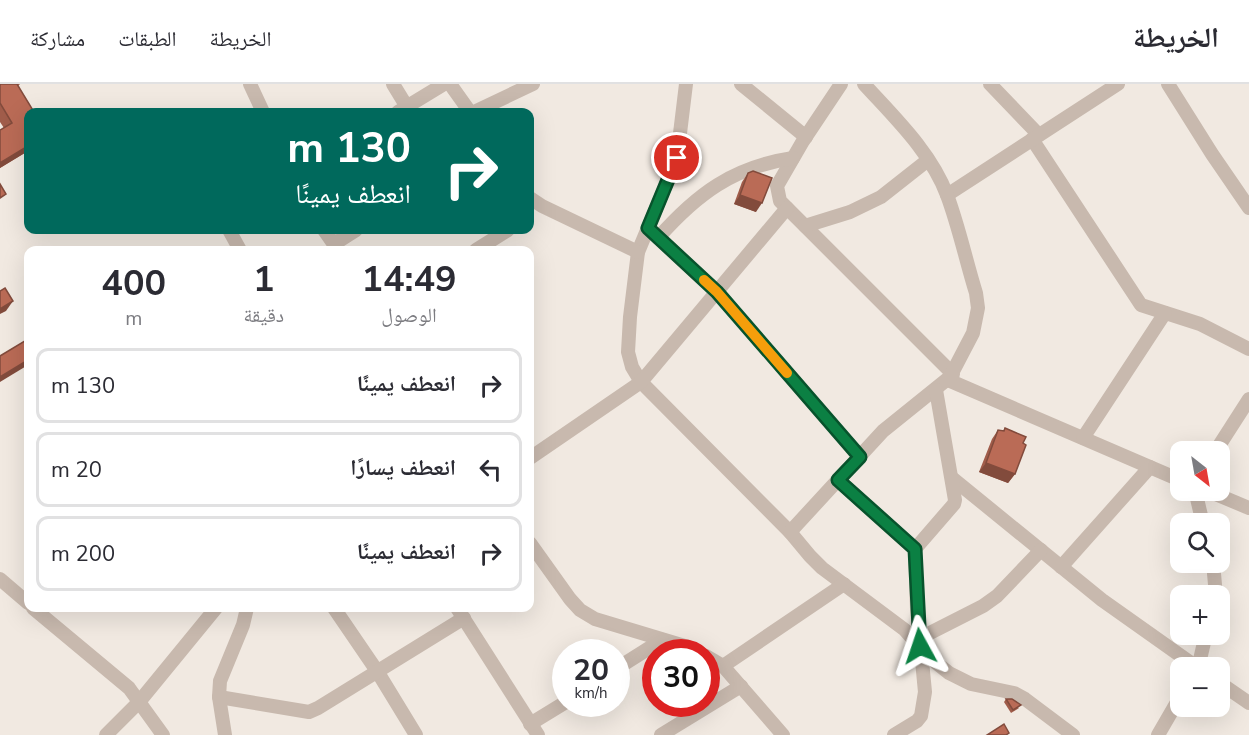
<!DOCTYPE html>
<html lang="ar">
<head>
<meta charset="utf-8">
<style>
	body { margin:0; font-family:"Nunito Sans","Noto Naskh Arabic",sans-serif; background:#f7f7f7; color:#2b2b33; direction:rtl; height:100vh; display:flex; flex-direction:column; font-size:22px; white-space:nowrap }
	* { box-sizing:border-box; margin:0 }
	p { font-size:20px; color:#7c7c81 }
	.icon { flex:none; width:33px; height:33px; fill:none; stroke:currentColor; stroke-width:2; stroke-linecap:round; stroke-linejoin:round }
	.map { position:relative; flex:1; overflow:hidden; direction:ltr }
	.side { position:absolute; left:24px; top:162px; width:510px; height:366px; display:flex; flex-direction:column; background:#fff; border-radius:12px; box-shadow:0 6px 24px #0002; direction:rtl }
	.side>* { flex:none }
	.top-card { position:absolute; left:24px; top:24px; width:510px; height:126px; border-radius:12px; box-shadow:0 6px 24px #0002; direction:rtl; background:#00695c; color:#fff; overflow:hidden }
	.needle { width:39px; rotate:149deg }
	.fabs { position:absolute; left:1170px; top:357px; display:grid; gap:12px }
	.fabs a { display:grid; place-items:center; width:60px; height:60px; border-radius:12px; background:#fff; box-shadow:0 6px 24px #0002; font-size:30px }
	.speed { position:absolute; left:552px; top:555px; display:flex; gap:12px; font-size:30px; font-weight:700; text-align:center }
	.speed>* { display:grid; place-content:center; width:78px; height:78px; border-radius:50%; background:#fff; box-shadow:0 6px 24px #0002; line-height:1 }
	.speed small { font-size:15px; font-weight:400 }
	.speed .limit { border:9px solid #d22; background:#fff; color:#111 }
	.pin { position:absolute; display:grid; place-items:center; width:51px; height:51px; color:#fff; margin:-26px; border:3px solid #fff; border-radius:50%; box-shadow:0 2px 6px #0007 }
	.me { position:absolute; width:66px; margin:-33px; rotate:355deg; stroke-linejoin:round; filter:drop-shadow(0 0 4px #0008) }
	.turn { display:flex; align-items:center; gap:21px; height:126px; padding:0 24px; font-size:27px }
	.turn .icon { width:78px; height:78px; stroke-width:2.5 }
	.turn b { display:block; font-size:42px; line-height:51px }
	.eta { display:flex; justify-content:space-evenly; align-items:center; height:102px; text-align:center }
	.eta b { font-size:36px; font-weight:700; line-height:42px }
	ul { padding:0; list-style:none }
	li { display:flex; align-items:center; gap:18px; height:75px; margin:0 12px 9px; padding:0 12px; border:3px solid #e1e1e2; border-radius:12px }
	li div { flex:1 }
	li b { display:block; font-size:22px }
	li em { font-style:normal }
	header { display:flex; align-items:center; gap:36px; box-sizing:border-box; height:84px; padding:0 30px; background:#fff; border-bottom:2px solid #e1e1e2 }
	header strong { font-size:28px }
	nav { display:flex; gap:33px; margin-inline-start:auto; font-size:21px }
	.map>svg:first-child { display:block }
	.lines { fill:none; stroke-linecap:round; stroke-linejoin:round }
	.minor { stroke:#c8b9ae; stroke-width:14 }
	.wall { fill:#a05c4a }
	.shaded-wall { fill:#824b3c }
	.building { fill:#ba6b56; stroke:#824b3c; stroke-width:1.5 }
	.route-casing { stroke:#07532c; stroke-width:15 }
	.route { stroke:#0b8043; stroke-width:10 }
	.slow { stroke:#f59e0b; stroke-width:10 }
</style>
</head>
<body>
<header>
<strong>الخريطة</strong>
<nav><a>الخريطة</a><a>الطبقات</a><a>مشاركة</a></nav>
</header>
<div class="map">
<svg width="1249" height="651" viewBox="0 0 1249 651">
	<rect width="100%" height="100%" fill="#f1e9e1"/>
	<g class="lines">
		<!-- minor -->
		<g class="minor">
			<polyline points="250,0 263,28"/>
			<polyline points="393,0 407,23"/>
			<polyline points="450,0 470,28"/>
			<polyline points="686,0 677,74 638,168 630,233 628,268 632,283 641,298 790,448 810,472 822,484 905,546 929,573 949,589 971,600 1014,609 1025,615 1073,651"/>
			<polyline points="741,0 806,53"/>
			<polyline points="841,0 803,57 777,102 780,117 953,290"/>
			<polyline points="990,0 1039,51"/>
			<polyline points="1168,0 1212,70 1249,124"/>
			<polyline points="398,28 444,0"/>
			<polyline points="474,28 533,0"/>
			<polyline points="1032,55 1141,221 1200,240 1249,265"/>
			<polyline points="947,111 1118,0"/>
			<polyline points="530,114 542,122 638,168"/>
			<polyline points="805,142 850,128 881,113 928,76"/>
			<polyline points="648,144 717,208 860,373"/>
			<polyline points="229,146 240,166"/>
			<polyline points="324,146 338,166"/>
			<path d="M658 154C697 110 733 83 793 74"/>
			<polyline points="334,160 356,146"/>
			<polyline points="476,166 508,146"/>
			<polyline points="948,296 1180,396"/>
			<polyline points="1083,354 1165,229"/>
			<polyline points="1215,368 1249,315"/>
			<polyline points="530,374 641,298 787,124"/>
			<polyline points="952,394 1102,516 1198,584"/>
			<polyline points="838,396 915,465"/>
			<polyline points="1195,406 1203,440"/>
			<polyline points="1206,406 1249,424"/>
			<path d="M790 448 883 347 950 293 973 249 978 224 976 209C966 177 959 143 947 111 931 68 894 33 864 0"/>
			<polyline points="530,459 570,515 580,526 595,535 688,563 699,568"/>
			<polyline points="1213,478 1216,512"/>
			<polyline points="1061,483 1150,383"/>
			<polyline points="0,495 28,519"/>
			<polyline points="33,524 129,604 163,651"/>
			<polyline points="334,524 377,587 416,651"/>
			<polyline points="457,524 538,651"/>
			<polyline points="920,554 983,522 997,512 1041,466"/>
			<polyline points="706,572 723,582 783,651"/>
			<polyline points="723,582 844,500"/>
			<polyline points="1198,584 1206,550"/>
			<polyline points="616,585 662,556"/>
			<polyline points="1220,599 1249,619"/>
			<polyline points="219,613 309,628 318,624 464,534"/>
			<polyline points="530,640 566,618"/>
			<polyline points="106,651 139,618 216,524"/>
			<polyline points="225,651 219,613 220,597 243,541 247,524"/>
			<polyline points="661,651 741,602"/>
			<polyline points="894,651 917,637 921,632 925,608 917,525 915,465 954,420 955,416 936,306"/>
			<polyline points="1158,651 1180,613"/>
		</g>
	</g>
	<!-- wall -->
	<g class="wall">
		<polygon points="0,0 20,0 18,2 28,28 28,67 0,84 0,46 4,44 0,38"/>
		<polygon points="748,89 756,128 734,120 742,98"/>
		<polygon points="1005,344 1023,359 1015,390 1008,399 979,388 992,355 998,346 1003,347"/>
		<polygon points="1006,615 1019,624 1011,629 1004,618"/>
	</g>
	<!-- shaded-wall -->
	<g class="shaded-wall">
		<polygon points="28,62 28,67 0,84 0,79"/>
		<polygon points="740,111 762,119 756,128 734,120"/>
		<polygon points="13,217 6,227 0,230 0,225"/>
		<polygon points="28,276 28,281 0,298 0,293"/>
		<polygon points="986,379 1015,390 1008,399 979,388"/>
	</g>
	<!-- building -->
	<g class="building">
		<polygon points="0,0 17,0 34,28 28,28 28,62 0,79 0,46 12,39 0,19"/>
		<polygon points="753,87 772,94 762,119 740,111 748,89"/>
		<polygon points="0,100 6,110 0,114"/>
		<polygon points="5,204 13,217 0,225 0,207"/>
		<polygon points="28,255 28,276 0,293 0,272"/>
		<polygon points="1005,344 1026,353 1023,359 1026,361 1015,390 986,379 998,346 1004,347"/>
		<polygon points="1006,615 1012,615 1021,621 1013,626"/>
		<polygon points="1004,640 1009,649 1006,651 987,651"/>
	</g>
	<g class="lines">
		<defs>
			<polyline id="route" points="677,74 648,144 717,208 860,373 838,396 915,465 920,562"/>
		</defs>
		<!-- route casing -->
		<use href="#route" class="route-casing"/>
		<!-- route -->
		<use href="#route" class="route"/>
		<!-- slow -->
		<polyline class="slow" points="704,196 717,208 787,289"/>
	</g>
</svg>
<div class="fabs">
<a><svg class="needle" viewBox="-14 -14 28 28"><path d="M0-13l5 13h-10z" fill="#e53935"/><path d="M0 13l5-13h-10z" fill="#7c7c81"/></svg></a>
<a><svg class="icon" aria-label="search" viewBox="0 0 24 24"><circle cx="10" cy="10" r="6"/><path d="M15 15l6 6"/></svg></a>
<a>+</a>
<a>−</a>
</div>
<div class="speed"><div>20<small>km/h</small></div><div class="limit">30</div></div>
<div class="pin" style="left:677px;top:74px;background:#d93025"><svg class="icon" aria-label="arrive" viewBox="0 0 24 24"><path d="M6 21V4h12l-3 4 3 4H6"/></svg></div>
<svg class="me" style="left:920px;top:562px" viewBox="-20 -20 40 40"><path d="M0-17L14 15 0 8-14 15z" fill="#0b8043" stroke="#fff" stroke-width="4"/></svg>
<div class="top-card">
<div class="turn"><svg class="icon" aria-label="right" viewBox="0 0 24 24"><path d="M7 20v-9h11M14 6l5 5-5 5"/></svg><div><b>130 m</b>انعطف يمينًا</div></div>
</div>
<section class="side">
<div class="eta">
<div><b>14:49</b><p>الوصول</p></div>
<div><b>1</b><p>دقيقة</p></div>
<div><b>400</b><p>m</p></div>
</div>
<ul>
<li><svg class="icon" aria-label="right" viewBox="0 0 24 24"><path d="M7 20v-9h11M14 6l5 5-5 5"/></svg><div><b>انعطف يمينًا</b></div><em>130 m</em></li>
<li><svg class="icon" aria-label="left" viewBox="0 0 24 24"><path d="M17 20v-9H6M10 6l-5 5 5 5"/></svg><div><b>انعطف يسارًا</b></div><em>20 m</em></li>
<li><svg class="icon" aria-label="right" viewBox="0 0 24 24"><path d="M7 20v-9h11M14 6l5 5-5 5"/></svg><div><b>انعطف يمينًا</b></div><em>200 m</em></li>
</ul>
</section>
</div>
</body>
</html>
